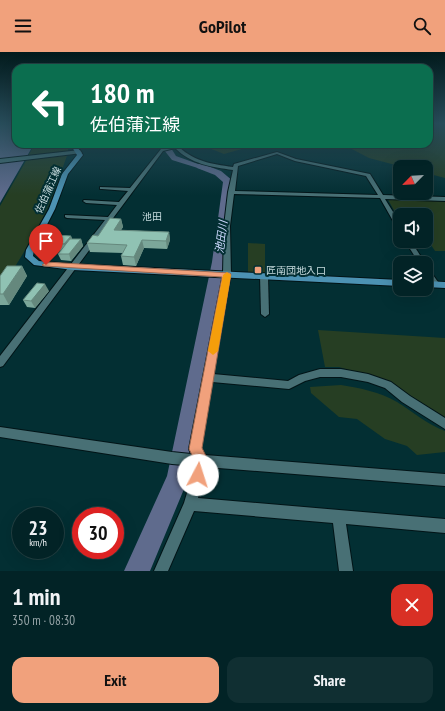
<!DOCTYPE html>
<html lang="en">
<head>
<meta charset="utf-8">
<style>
	body { margin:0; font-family:"PT Sans Narrow","Noto Sans JP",sans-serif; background:#102f32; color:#f1f3f6; height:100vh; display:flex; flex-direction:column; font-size:15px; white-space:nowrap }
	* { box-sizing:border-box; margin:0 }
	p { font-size:13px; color:#96a4a7 }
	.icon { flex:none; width:22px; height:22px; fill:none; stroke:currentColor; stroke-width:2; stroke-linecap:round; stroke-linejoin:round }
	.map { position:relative; height:519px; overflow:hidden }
	.sheet { display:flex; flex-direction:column; background:#022326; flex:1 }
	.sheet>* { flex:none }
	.hud { position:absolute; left:12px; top:12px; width:421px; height:84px; border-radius:12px; box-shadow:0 4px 16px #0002,0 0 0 1px #234043; background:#0b6e4f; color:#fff; overflow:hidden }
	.needle { width:26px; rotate:246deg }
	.fabs { position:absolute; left:393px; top:108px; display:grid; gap:8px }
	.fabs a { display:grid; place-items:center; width:40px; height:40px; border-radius:8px; background:#022326; box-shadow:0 4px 16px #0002,0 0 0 1px #234043; font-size:20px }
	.speed { position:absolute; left:12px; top:455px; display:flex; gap:8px; font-size:20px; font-weight:700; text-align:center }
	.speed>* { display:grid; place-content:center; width:52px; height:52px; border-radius:50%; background:#022326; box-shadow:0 4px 16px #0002,0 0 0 1px #234043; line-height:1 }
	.speed small { font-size:10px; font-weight:400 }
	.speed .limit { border:6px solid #d22; background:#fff; color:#111 }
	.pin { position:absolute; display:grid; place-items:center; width:34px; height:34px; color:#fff; margin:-41px -17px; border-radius:50% 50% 50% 0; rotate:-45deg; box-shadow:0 0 4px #0007 }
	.pin .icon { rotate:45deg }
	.me { position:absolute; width:44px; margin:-22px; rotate:5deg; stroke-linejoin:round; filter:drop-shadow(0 0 3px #0008) }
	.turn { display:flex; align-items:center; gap:14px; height:84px; padding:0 12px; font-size:18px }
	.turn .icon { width:52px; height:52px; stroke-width:2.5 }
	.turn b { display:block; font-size:28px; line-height:34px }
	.round { display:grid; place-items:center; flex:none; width:42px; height:42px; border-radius:12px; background:#102f32 }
	.head { display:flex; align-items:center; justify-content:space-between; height:68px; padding:0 12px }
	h1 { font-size:24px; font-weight:800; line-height:30px }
	.button { display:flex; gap:8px; margin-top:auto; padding:8px 12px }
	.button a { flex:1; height:46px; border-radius:12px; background:#f1a17c; color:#111; font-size:16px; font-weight:800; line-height:46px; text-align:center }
	.button a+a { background:#102f32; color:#f1f3f6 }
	header { display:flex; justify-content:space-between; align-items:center; height:52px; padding:0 12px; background:#f1a17c; color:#111; font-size:18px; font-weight:800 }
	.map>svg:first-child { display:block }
	.green { fill:#263e23 }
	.water { fill:#5f6b8d }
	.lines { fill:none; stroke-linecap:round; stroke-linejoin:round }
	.river { fill:#5f6b8d; fill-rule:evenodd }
	.street-casing { stroke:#021417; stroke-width:2 }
	.secondary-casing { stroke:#021417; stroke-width:2 }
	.primary-casing { stroke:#021417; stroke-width:2 }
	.street { fill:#487075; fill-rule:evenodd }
	.secondary { fill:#487075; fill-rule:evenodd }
	.primary { fill:#4c92b3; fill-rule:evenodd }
	.wall { fill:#7ca79a }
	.shaded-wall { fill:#65887d }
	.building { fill:#90c2b3; stroke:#65887d }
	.route { fill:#f1a17c; stroke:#9d6951 }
	.slow { fill:#f59e0b }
	.poi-dot { fill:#f1a17c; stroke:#032f33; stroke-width:1.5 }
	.labels { text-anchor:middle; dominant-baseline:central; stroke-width:4; stroke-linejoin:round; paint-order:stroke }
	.street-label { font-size:10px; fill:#c7dbde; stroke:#032f33 }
	.far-quarter-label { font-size:10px; fill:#c7dbde; stroke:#032f33 }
	.poi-label { font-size:10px; fill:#c7dbde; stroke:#032f33; text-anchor:start }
	.water-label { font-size:11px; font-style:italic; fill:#ccd9fd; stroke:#032f33 }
</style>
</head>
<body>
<header><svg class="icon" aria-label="menu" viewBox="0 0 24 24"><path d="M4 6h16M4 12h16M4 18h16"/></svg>GoPilot<svg class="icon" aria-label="search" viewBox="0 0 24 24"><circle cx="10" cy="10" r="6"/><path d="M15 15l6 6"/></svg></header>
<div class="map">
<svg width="445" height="519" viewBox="0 0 445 519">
	<rect width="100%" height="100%" fill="#032f33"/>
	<!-- green -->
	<g class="green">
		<polygon points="429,71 445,71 445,126 426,121 426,115 403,115 369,106 346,94 311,92 429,92"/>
		<polygon points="35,92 68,92 68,99 28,104"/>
		<polygon points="210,92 260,92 224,102 206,95"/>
		<path d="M65 103 67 104C60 122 55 141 46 159 33 187 16 213 0 239V154L27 107Z"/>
		<polygon points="387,146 445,149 445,199 435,199 426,185 426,163 400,163 400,169"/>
		<polygon points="248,191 265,192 265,221 248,220"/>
		<polygon points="318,278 445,286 445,366 391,331 339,315 325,315"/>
		<path d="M341 333C360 336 380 340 397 350 413 360 427 372 445 379V400L417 403 407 394 385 387 357 367 339 365 311 341 310 335Z"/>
	</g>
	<!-- water -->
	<g class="water">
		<polygon points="0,71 16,71 16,92 34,92 0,151"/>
		<polygon points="171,96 176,104 223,121 214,121 172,108 164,98"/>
	</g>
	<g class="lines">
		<!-- river -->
		<polygon class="river" points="200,111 221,119 233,129 224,210 189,425 150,519 124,519 167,424 212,210 223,130 215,123 197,116 196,114"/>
		<defs>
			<g id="street">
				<path d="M172 92H176C192 109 211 112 233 115L234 112 277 100 296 107 370 122 383 143 445 145V149L385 147 400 171V178L397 176 380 146 234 142 230 174 231 222 213 322 288 329 299 323 320 317H341L368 322 391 330 410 344 445 366V377L402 350 385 336 368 330 341 325H320L305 329 289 337 212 330 201 396 205 403 445 422V434L206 415 198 446 445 467V481L346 472 353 519H339L333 471 194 459 168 519H154L184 451 195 414 172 412 0 385V375L172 400 191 402 189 397 223 222 224 174 228 140 233 118C211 115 191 112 175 96L163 99 3 314 0 315V304L105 168 67 166 65 165V163L108 165 117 153 86 151 83 149 84 148 119 150 128 139 102 137H100V135L130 136 161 97 173 94ZM277 102 295 109 366 124 378 143 235 139 238 114Z"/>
				<polygon points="405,189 411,189 425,211 419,211"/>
				<polygon points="426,216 428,216 438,230 439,232 438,234 432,234 426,224"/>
				<polygon points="261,222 267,222 268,224 269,262 265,265 261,262 260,224"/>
			</g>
			<polygon id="secondary" points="80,98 82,101 0,111 0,107"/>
			<g id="primary">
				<polygon points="70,92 75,92 83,103 68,122 55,157 34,198 33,204 39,209 73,212 400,228 400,234 73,218 34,213 25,205 26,198 49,157 62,122 77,103"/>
				<polygon points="426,229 445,230 445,236 426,235"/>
			</g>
		</defs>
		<!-- street casing -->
		<use href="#street" class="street-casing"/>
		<!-- secondary casing -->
		<use href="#secondary" class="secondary-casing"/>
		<!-- primary casing -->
		<use href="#primary" class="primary-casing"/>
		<!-- street -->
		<use href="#street" class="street"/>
		<!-- secondary -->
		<use href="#secondary" class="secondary"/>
		<!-- primary -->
		<use href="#primary" class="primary"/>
	</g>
	<!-- wall -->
	<g class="wall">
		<polygon points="121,167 123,175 121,178 169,180 170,188 167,197 144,196 136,214 123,213 121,204 123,201 90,200 87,191"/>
		<polygon points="71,184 72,187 81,187 83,194 71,209 61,208 58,202 61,198 52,197 49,190"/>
		<polygon points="22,214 27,224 9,253 0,253 0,224"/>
		<polygon points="49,239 35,256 27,255 23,248"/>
	</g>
	<!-- shaded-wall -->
	<g class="shaded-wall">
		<polygon points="121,167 123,175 116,186 114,178"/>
		<polygon points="169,180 170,188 167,197 166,189"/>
		<polygon points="71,184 73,190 66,198 64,192"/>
		<polygon points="81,187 83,194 71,209 69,202"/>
		<polygon points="142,188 144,196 136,214 134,205"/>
		<polygon points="22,214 27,224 9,253 3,242"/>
		<polygon points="45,232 49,239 35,256 31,249"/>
	</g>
	<!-- building -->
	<g class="building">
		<polygon points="110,166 121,167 114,178 169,180 166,189 142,188 134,205 121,204 127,193 87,191 93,183 98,184"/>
		<polygon points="56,183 71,184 64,192 49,190"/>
		<polygon points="70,187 81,187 69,202 58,202"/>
		<polygon points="7,214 22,214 3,242 0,242 0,224"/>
		<polygon points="37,231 45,232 31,249 23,248"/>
	</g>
	<!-- sky -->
	<linearGradient id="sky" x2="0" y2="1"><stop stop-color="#021a1c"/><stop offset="0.5" stop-color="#284d5b"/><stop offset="1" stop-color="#284d5b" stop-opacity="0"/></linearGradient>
	<rect width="445" height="143" fill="url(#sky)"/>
	<!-- route -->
	<polygon class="route" points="46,210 230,221 231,222 202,396 208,408 203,428 198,430 193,428 191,423 195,409 189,397 222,225 44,214 42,213"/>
	<!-- slow -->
	<polygon class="slow" points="227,220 231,223 218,299 213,303 208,299 223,223"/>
	<!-- markers -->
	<rect class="poi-dot" x="254" y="214" width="8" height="8" rx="2"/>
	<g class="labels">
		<!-- street labels -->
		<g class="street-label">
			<text transform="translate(48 138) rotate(-66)">佐伯蒲江線</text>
		</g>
		<!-- far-quarter labels -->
		<g class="far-quarter-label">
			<text x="152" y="164">池田</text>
		</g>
		<!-- poi labels -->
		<g class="poi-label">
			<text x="266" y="218">匠南団地入口</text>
		</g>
		<!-- water labels -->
		<g class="water-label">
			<text transform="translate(221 185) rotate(-83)">池田川</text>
		</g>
	</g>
</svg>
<div class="fabs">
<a><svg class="needle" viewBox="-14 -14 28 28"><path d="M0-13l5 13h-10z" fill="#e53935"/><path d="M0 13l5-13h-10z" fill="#96a4a7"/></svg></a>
<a><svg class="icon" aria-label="sound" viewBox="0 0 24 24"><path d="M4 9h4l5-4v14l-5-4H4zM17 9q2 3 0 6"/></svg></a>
<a><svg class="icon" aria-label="layers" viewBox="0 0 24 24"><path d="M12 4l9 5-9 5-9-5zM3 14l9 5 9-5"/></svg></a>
</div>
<div class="speed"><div>23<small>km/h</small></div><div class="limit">30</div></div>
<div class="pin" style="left:46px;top:213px;background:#d93025"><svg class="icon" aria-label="arrive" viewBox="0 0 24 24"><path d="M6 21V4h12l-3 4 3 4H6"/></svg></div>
<svg class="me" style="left:198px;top:423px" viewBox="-20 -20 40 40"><circle r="19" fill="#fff"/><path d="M0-13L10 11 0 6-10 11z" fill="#f1a17c"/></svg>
<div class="hud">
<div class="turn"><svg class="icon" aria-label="left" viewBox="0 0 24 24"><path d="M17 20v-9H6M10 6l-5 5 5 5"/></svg><div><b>180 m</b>佐伯蒲江線</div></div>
</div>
</div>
<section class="sheet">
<div class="head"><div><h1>1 min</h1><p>350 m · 08:30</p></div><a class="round" style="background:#d93025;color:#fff"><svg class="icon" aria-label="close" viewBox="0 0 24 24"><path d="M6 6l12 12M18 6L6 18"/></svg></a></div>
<div class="button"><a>Exit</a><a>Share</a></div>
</section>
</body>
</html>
